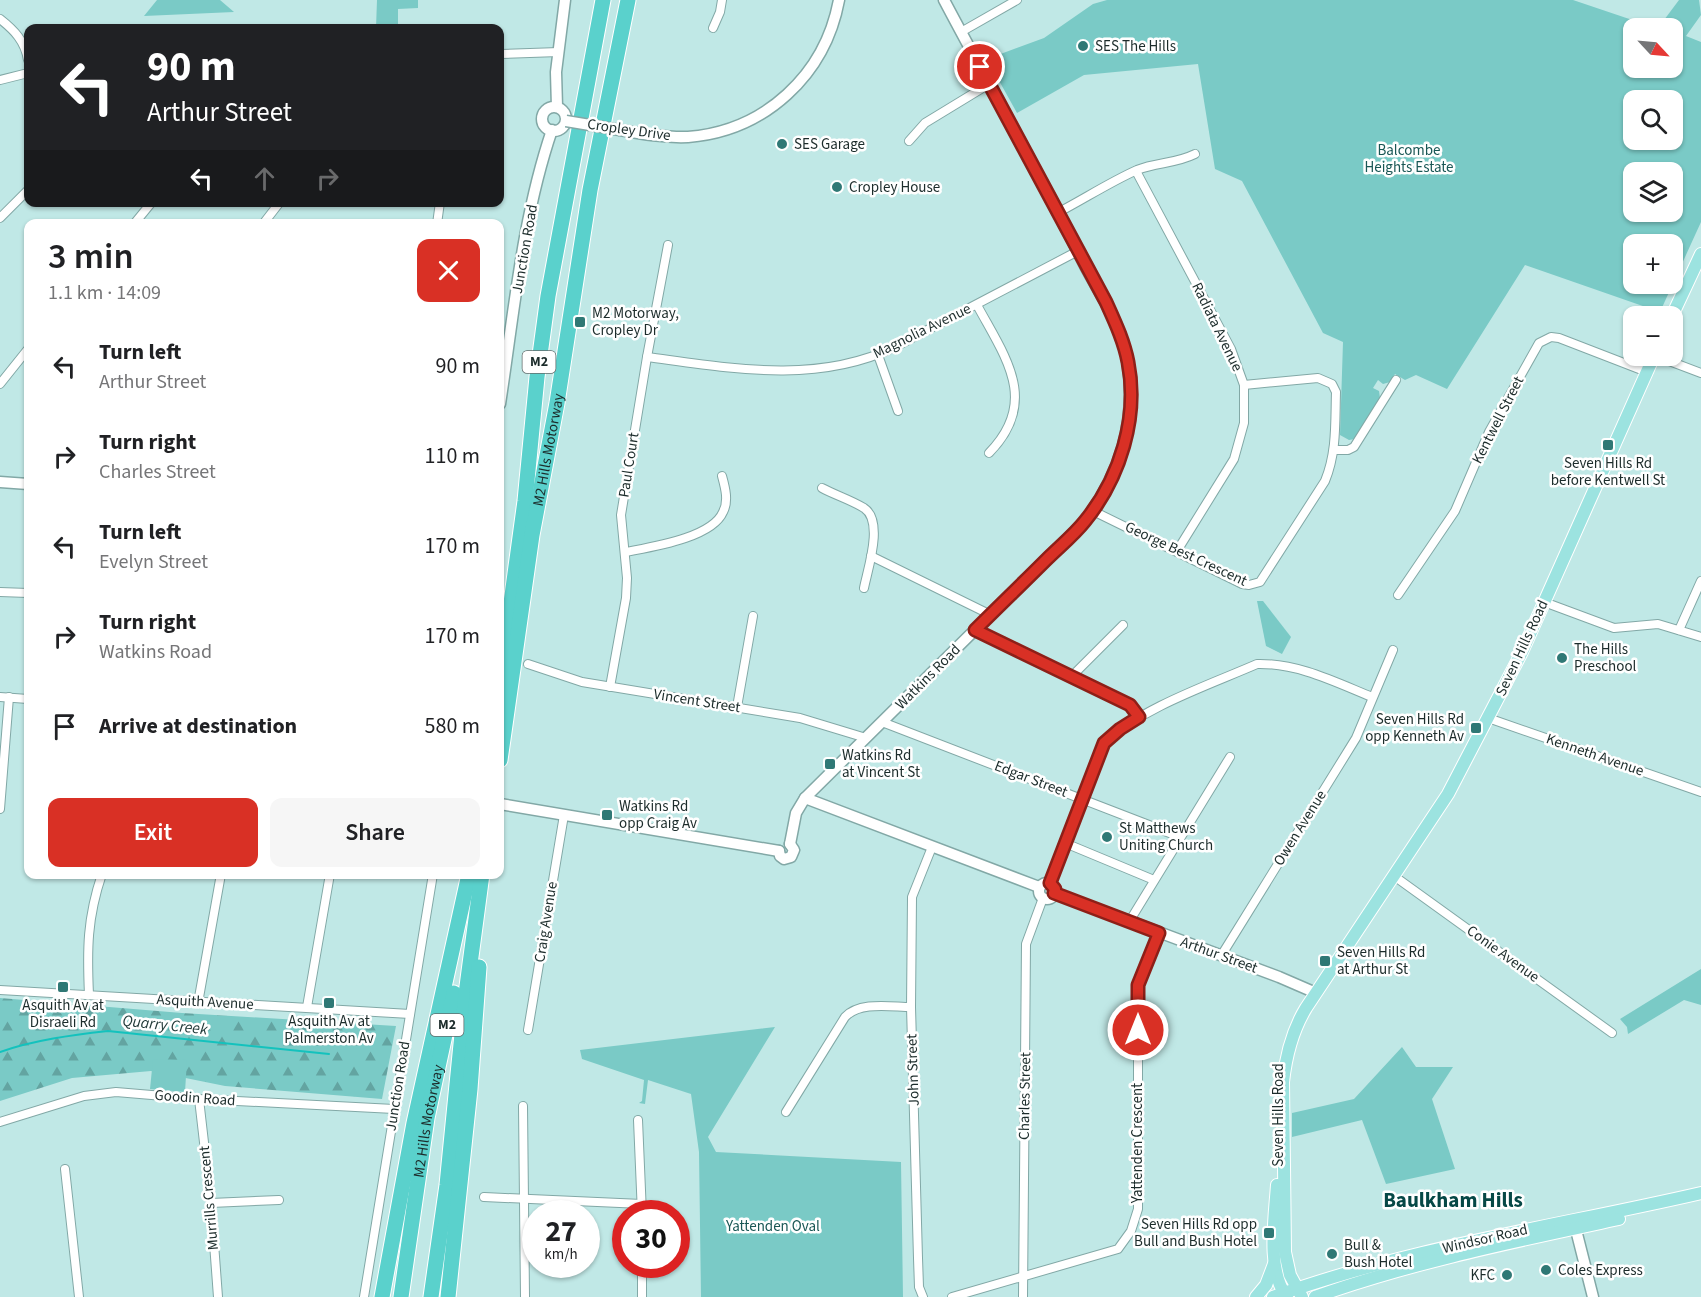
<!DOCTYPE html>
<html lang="en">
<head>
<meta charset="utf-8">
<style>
	body { margin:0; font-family:"Source Sans 3",sans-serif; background:#f6f6f6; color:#202124; height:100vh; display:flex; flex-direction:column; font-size:22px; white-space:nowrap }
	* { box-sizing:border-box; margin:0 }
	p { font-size:20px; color:#757577 }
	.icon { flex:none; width:33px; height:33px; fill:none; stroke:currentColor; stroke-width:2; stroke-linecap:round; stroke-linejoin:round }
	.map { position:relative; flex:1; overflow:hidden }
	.panel { position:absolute; left:24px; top:219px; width:480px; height:660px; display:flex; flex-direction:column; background:#fff; border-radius:12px; box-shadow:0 2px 4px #0004 }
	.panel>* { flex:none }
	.banner { position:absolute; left:24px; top:24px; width:480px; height:183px; border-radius:12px; box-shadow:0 2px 4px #0004; background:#202124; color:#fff; overflow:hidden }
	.needle { width:39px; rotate:116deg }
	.controls { position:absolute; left:1623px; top:18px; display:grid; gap:12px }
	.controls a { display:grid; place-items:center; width:60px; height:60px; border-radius:12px; background:#fff; box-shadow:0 2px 4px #0004; font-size:30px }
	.speed { position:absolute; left:522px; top:1200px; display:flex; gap:12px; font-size:30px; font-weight:700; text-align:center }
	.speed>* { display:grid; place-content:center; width:78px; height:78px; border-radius:50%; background:#fff; box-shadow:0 2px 4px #0004; line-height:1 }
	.speed small { font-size:15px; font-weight:400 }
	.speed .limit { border:9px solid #d22; background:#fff; color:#111 }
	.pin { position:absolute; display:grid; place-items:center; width:51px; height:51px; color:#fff; margin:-26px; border:3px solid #fff; border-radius:50%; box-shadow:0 2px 6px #0007 }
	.me { position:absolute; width:66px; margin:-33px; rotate:0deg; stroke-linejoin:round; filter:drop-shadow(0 0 4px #0008) }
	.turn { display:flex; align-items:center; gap:21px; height:126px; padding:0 24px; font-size:27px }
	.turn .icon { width:78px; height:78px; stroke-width:2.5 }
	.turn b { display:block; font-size:42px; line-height:51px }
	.lanes { display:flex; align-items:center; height:57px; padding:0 24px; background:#0003; justify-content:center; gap:30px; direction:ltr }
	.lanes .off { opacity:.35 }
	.round { display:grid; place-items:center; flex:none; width:63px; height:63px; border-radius:12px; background:#f6f6f6 }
	.headline { display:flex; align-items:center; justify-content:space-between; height:102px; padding:0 24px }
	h1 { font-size:36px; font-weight:600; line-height:45px }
	.cta { display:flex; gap:12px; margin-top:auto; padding:12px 24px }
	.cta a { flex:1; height:69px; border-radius:12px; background:#d93025; color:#fff; font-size:24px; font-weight:600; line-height:69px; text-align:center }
	.cta a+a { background:#f6f6f6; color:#202124 }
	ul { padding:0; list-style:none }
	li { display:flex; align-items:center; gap:18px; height:90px; padding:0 24px }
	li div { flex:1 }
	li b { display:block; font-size:22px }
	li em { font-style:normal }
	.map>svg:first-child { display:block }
	.forest { fill:url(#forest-firs) }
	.park { fill:#7acac6; fill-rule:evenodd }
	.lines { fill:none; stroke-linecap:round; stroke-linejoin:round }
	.stream { stroke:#14c2bd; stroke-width:2 }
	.minor-casing { stroke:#82a8a6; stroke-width:10 }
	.tertiary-casing { stroke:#82a8a6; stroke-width:13 }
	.primary-casing { stroke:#fff; stroke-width:14 }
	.motorway-casing { stroke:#fff; stroke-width:17 }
	.minor { stroke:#fff; stroke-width:8 }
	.tertiary { stroke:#fff; stroke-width:10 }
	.primary { stroke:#9ce3e0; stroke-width:12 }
	.motorway { stroke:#5ad1cc; stroke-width:15 }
	.tertiary-bridge-casing { stroke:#82a8a6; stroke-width:13; stroke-linecap:butt }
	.tertiary-bridge { stroke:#fff; stroke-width:10 }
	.route-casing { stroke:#8d1f18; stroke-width:15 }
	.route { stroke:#d93025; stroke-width:10 }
	.poi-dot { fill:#2f7875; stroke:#fff; stroke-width:2 }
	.labels { text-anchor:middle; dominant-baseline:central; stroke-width:5; stroke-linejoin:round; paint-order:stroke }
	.shield { fill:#fff; stroke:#606b6b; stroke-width:1.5 }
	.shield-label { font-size:14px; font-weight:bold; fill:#1c2c2b }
	.poi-label { font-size:15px; fill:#1c2c2b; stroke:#fff; text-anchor:start }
	.street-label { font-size:15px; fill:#1c2c2b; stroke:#fff }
	.park-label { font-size:15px; fill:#195755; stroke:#fff }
	.water-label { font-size:16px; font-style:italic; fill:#223a39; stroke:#fff }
	.district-label { font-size:21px; font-weight:bold; fill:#064846; stroke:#fff }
</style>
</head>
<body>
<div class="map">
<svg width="1701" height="1297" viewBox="0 0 1701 1297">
	<defs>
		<pattern id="forest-firs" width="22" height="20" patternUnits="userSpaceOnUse" patternTransform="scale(1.5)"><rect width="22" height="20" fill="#7acac6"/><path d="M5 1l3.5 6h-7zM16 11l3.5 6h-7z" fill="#63a4a1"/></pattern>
	</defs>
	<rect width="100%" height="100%" fill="#c0e8e6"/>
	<!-- forest -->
	<polygon class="forest" points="0,998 182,1013 396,1026 382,1099 225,1086 151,1071 72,1078 0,1101"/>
	<!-- park -->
	<g class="park">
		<polygon points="157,0 220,0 234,12 144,16"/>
		<polygon points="377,0 418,0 418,8 398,9 398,28 376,28"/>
		<path d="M1107 0H1573L1656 28H1634V68H1672V28H1658L1679 0H1699L1701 15 1686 36 1701 42V222L1660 312 1525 265 1447 389 1416 375 1405 380 1395 374 1390 382 1383 384 1378 380 1373 388 1379 391 1380 398 1355 439 1349 440 1340 435 1343 342 1323 333 1242 181 1215 169 1198 64 1084 75 1017 113 987 59 1044 38 1093 4ZM1634 100H1672V140H1634ZM1634 172H1672V212H1634ZM1634 244H1672V284H1634Z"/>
		<polygon points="1257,601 1263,601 1291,637 1282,654 1266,646"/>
		<polygon points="1701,969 1701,1005 1684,1000 1628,1034 1627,1027 1620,1019"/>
		<polygon points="775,1027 708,1137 716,1152 901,1162 903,1297 701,1297 699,1152 691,1094 648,1080 645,1104 639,1103 642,1101 644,1080 582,1059 580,1050"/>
		<polygon points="1402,1047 1416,1067 1453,1067 1432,1099 1455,1169 1386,1184 1362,1120 1292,1137 1292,1113 1354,1099"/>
		<polygon points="153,1059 187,1060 185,1092 150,1089"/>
	</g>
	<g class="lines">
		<!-- stream -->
		<path class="stream" d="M0 1052C34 1040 72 1035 108 1031L329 1054"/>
		<defs>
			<g id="minor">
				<path d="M0 19C14 30 25 41 28 60"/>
				<polyline points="713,28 720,12 722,0"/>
				<polyline points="961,32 1017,0"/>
				<polyline points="500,54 559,52"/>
				<polyline points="0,80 28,73"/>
				<polyline points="909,141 925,123 989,84"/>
				<polyline points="1136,171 1231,349 1244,385 1244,423 1234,459 1177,551"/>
				<path d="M1059 212C1084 199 1110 182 1137 170 1157 162 1175 164 1195 154"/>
				<polyline points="0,218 28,190"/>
				<polyline points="134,224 152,202"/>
				<polyline points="263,224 280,202"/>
				<polyline points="437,224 440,202"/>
				<path d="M977 305C1005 357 1040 401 989 453"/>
				<polyline points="878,355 898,411"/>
				<polyline points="1656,356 1701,373"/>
				<path d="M647 357C729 368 816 385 895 347L1078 251"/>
				<polyline points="0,384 28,349"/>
				<polyline points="1334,450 1348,450 1354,447 1396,380"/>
				<path d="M822 488C835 495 851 500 864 508 884 521 868 568 864 588"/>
				<path d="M1093 511 1242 584 1249 585 1260 582 1325 481C1337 452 1335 422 1336 392L1332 384 1318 378 1244 385"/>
				<path d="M626 552C651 547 712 538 723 512 729 501 725 487 722 476"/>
				<polyline points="871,556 991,615"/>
				<polyline points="0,592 28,593"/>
				<polyline points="1398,595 1455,511 1489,432 1539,343 1551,337 1559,338 1647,372"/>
				<polyline points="1544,602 1614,628 1658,624 1701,637"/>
				<polyline points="975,630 1130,705 1139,717"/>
				<polyline points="1679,630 1701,581"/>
				<polyline points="528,664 582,682 800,718 866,738"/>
				<polyline points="1072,676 1123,625"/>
				<polyline points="610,687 626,598 627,578 621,515 647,357 668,245"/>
				<polyline points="0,697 28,699"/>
				<polyline points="737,707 753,616"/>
				<polyline points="1488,718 1701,792"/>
				<polyline points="882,722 1180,837"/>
				<polyline points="0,809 9,697"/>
				<polyline points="1065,843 1154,880"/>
				<polyline points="1394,876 1612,1033"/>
				<path d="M1050 883 1104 743C1143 707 1209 685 1257 664 1298 663 1335 682 1372 697"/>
				<polyline points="1129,922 1230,757"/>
				<polyline points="1221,956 1356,738 1393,650"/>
				<polyline points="0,990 410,1014"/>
				<path d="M89 995C87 950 87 918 102 874"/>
				<polyline points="198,1003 221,874"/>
				<polyline points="307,1007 330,874"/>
				<polyline points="528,1030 564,815"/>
				<polyline points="199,1099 211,1203 218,1297"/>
				<polyline points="523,1106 525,1297"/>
				<path d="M786 1112 845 1017C860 1001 891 1007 911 1007"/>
				<polyline points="638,1120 642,1214"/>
				<polyline points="0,1122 84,1096 116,1092 199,1099 394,1109"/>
				<polyline points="65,1169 79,1297"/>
				<polyline points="484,1197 642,1204"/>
				<polyline points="211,1203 279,1200"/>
				<polyline points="642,1264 642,1297"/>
				<polyline points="364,1297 433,874"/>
				<polyline points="923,1297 919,1287 918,1258 911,1007 912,897 932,847"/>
				<polyline points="952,1297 1118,1249 1131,1231 1138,1209 1138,985 1159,933"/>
				<polyline points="1023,1297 1026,944 1043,898"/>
			</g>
			<g id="tertiary">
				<polyline points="557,107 556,72 565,0"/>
				<circle cx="554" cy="119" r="12"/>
				<path d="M620 130C642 134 665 138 688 137 765 131 825 75 839 0"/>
				<path d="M500 404C514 313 522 218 552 130"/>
				<polyline points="0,482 28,484"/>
				<polyline points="805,798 1039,887"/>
				<polyline points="500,804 779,851"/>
				<path d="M790 844 796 813 805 798 1086 520C1119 473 1136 425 1128 366 1124 329 1102 298 1085 266 1041 176 991 89 944 0"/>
				<polyline points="779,851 780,856 784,859 791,857 794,850 790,844"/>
				<circle cx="1047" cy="891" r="8"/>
				<polyline points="1054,893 1279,977 1316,993"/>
				<polyline points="1574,1222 1593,1297"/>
			</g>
			<g id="primary">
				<polyline points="1672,316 1701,254"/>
				<path d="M1277 1185C1275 1216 1266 1271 1287 1297"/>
				<polyline points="1256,1297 1266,1285 1274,1264"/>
				<path d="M1273 1297C1411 1247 1558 1226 1701 1193"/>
				<path d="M1302 1297 1290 1275 1285 1252 1283 1082C1286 1055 1292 1031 1306 1008L1448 794 1522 652 1654 356"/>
				<path d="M1315 1297C1413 1262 1517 1241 1619 1219"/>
			</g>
			<g id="motorway">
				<polyline points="500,683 525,501 537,377 548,296 603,0"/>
				<path id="s1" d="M500 760 532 535 557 403 590 190 628 0"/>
				<polyline points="382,1297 414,1123 469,874"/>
				<path id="s2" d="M401 1297 427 1118 454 993"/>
				<polyline points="431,1297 447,1185 466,994 482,874"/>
				<polyline points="448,1297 470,1089 479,967"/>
			</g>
		</defs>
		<!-- minor casing -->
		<use href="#minor" class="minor-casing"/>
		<!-- tertiary casing -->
		<use href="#tertiary" class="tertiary-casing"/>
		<!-- primary casing -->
		<use href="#primary" class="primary-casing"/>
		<!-- motorway casing -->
		<use href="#motorway" class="motorway-casing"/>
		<!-- minor -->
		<use href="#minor" class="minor"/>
		<!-- tertiary -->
		<use href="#tertiary" class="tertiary"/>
		<!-- primary -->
		<use href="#primary" class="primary"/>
		<!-- motorway -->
		<use href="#motorway" class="motorway"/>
		<defs>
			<polyline id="tertiary-bridge" points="566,121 620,130"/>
		</defs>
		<!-- tertiary-bridge casing -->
		<use href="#tertiary-bridge" class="tertiary-bridge-casing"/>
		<!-- tertiary-bridge -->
		<use href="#tertiary-bridge" class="tertiary-bridge"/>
	</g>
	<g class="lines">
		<defs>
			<path id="route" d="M980 67 1106 302C1115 322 1124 341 1128 362 1139 417 1120 478 1085 521 1074 535 1059 547 1046 560 1023 583 998 607 975 630L1130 705 1139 717 1120 729 1104 743 1050 883 1055 889 1054 893 1159 933 1138 985V1030"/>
		</defs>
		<!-- route casing -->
		<use href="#route" class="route-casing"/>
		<!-- route -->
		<use href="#route" class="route"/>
	</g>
	<!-- markers -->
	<g class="poi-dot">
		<circle cx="1083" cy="46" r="6"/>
		<circle cx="782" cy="144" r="6"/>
		<circle cx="837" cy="187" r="6"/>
		<rect x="574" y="316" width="12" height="12" rx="3"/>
		<rect x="1602" y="439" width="12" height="12" rx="3"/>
		<circle cx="1562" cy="658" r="6"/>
		<rect x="1470" y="722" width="12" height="12" rx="3"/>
		<rect x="824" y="758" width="12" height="12" rx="3"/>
		<rect x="601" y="809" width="12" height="12" rx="3"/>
		<circle cx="1107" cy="837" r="6"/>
		<rect x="1319" y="955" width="12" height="12" rx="3"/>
		<rect x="57" y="981" width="12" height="12" rx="3"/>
		<rect x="323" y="997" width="12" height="12" rx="3"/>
		<rect x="1263" y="1227" width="12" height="12" rx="3"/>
		<circle cx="1332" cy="1254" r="6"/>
		<circle cx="1546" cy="1270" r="6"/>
		<circle cx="1507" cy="1275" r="6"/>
	</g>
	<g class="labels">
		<!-- shield labels -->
		<g class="shield">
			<rect x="522.5" y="351" width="33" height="22" rx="4.5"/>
			<rect x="430.5" y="1014" width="33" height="22" rx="4.5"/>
		</g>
		<g class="shield-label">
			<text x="539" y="362">M2</text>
			<text x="447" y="1025">M2</text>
		</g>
		<!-- poi labels -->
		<g class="poi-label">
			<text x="1095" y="46">SES The Hills</text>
			<text x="794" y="144">SES Garage</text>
			<text x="849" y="187">Cropley House</text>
			<text x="592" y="313">M2 Motorway,<tspan x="592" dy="17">Cropley Dr</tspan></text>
			<text x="1608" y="463" text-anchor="middle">Seven Hills Rd<tspan x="1608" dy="17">before Kentwell St</tspan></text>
			<text x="1574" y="649">The Hills<tspan x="1574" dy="17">Preschool</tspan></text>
			<text x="1464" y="719" text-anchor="end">Seven Hills Rd<tspan x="1464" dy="17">opp Kenneth Av</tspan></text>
			<text x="842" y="755">Watkins Rd<tspan x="842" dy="17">at Vincent St</tspan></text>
			<text x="619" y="806">Watkins Rd<tspan x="619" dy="17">opp Craig Av</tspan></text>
			<text x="1119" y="828">St Matthews<tspan x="1119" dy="17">Uniting Church</tspan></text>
			<text x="1337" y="952">Seven Hills Rd<tspan x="1337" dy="17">at Arthur St</tspan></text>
			<text x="63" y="1005" text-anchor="middle">Asquith Av at<tspan x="63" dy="17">Disraeli Rd</tspan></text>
			<text x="329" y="1021" text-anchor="middle">Asquith Av at<tspan x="329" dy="17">Palmerston Av</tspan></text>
			<text x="1257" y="1224" text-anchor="end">Seven Hills Rd opp<tspan x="1257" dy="17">Bull and Bush Hotel</tspan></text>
			<text x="1344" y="1245">Bull &amp;<tspan x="1344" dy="17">Bush Hotel</tspan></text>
			<text x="1558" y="1270">Coles Express</text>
			<text x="1495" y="1275" text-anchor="end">KFC</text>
		</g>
		<!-- street labels -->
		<g class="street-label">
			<text transform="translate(629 130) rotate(8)">Cropley Drive</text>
			<text transform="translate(525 249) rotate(-80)">Junction Road</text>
			<text transform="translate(1217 327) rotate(64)">Radiata Avenue</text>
			<text transform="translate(922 331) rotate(-26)">Magnolia Avenue</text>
			<text transform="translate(1498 420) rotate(-63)">Kentwell Street</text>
			<text stroke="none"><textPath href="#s1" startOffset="314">M2 Hills Motorway</textPath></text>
			<text transform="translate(629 465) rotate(-81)">Paul Court</text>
			<text transform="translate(1186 554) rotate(25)">George Best Crescent</text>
			<text transform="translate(1522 648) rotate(-65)">Seven Hills Road</text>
			<text transform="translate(928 677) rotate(-45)">Watkins Road</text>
			<text transform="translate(697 701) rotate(9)">Vincent Street</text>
			<text transform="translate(1595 755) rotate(19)">Kenneth Avenue</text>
			<text transform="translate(1031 779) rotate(21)">Edgar Street</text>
			<text transform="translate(1300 828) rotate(-58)">Owen Avenue</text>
			<text transform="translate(546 922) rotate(-81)">Craig Avenue</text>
			<text transform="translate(1503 954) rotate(36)">Conie Avenue</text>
			<text transform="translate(1219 955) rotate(20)">Arthur Street</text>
			<text transform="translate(205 1002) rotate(3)">Asquith Avenue</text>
			<text transform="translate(913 1070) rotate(-92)">John Street</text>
			<text transform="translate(398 1086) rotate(-81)">Junction Road</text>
			<text transform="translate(1025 1096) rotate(-89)">Charles Street</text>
			<text transform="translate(195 1098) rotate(4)">Goodin Road</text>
			<text transform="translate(1278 1115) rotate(-90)">Seven Hills Road</text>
			<text stroke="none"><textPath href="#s2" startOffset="178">M2 Hills Motorway</textPath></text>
			<text transform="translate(1137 1143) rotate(-90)">Yattenden Crescent</text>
			<text transform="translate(209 1198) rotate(-95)">Murrills Crescent</text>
			<text transform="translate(1485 1239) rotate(-13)">Windsor Road</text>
		</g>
		<!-- park labels -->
		<g class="park-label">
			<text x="1409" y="150">Balcombe<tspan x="1409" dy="17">Heights Estate</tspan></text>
			<text x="773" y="1226">Yattenden Oval</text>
		</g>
		<!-- water labels -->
		<g class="water-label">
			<text transform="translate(165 1025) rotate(6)">Quarry Creek</text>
		</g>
		<!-- district labels -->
		<g class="district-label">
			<text x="1453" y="1200">Baulkham Hills</text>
		</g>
	</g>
</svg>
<div class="controls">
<a><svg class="needle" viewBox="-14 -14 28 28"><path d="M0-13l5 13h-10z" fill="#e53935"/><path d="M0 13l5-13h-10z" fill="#757577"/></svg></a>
<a><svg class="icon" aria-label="search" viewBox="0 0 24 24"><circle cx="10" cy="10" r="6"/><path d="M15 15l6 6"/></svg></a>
<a><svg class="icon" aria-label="layers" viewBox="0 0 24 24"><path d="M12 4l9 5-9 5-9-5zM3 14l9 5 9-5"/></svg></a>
<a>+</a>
<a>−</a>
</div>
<div class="speed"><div>27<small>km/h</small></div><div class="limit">30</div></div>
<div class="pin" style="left:980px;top:67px;background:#d93025"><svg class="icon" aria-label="arrive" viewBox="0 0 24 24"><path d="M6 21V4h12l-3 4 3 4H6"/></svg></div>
<svg class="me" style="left:1138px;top:1030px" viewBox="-20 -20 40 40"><circle r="17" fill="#d93025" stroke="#fff" stroke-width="3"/><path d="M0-11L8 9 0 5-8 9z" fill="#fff"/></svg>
<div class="banner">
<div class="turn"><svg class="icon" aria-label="left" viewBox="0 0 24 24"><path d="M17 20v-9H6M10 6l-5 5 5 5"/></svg><div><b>90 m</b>Arthur Street</div></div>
<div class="lanes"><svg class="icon" aria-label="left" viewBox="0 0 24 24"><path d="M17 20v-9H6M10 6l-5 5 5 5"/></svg><svg class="icon off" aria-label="ahead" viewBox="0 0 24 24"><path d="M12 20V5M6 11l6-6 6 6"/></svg><svg class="icon off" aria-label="right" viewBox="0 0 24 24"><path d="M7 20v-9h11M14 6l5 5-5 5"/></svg></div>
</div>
<section class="panel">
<div class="headline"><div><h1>3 min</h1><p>1.1 km · 14:09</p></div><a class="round" style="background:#d93025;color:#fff"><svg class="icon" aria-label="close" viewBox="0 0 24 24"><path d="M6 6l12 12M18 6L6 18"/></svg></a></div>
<ul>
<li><svg class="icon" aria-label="left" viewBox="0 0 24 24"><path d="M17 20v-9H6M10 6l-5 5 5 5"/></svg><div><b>Turn left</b><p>Arthur Street</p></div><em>90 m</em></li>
<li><svg class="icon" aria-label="right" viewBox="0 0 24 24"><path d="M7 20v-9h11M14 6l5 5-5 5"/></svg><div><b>Turn right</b><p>Charles Street</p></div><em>110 m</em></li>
<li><svg class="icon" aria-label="left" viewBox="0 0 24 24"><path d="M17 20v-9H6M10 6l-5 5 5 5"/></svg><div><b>Turn left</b><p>Evelyn Street</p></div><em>170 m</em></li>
<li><svg class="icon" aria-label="right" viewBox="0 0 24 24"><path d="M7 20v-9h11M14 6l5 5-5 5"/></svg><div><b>Turn right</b><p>Watkins Road</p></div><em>170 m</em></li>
<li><svg class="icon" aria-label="arrive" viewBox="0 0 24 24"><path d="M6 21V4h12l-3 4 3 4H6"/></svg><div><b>Arrive at destination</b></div><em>580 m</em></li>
</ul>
<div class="cta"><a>Exit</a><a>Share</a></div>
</section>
</div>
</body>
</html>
